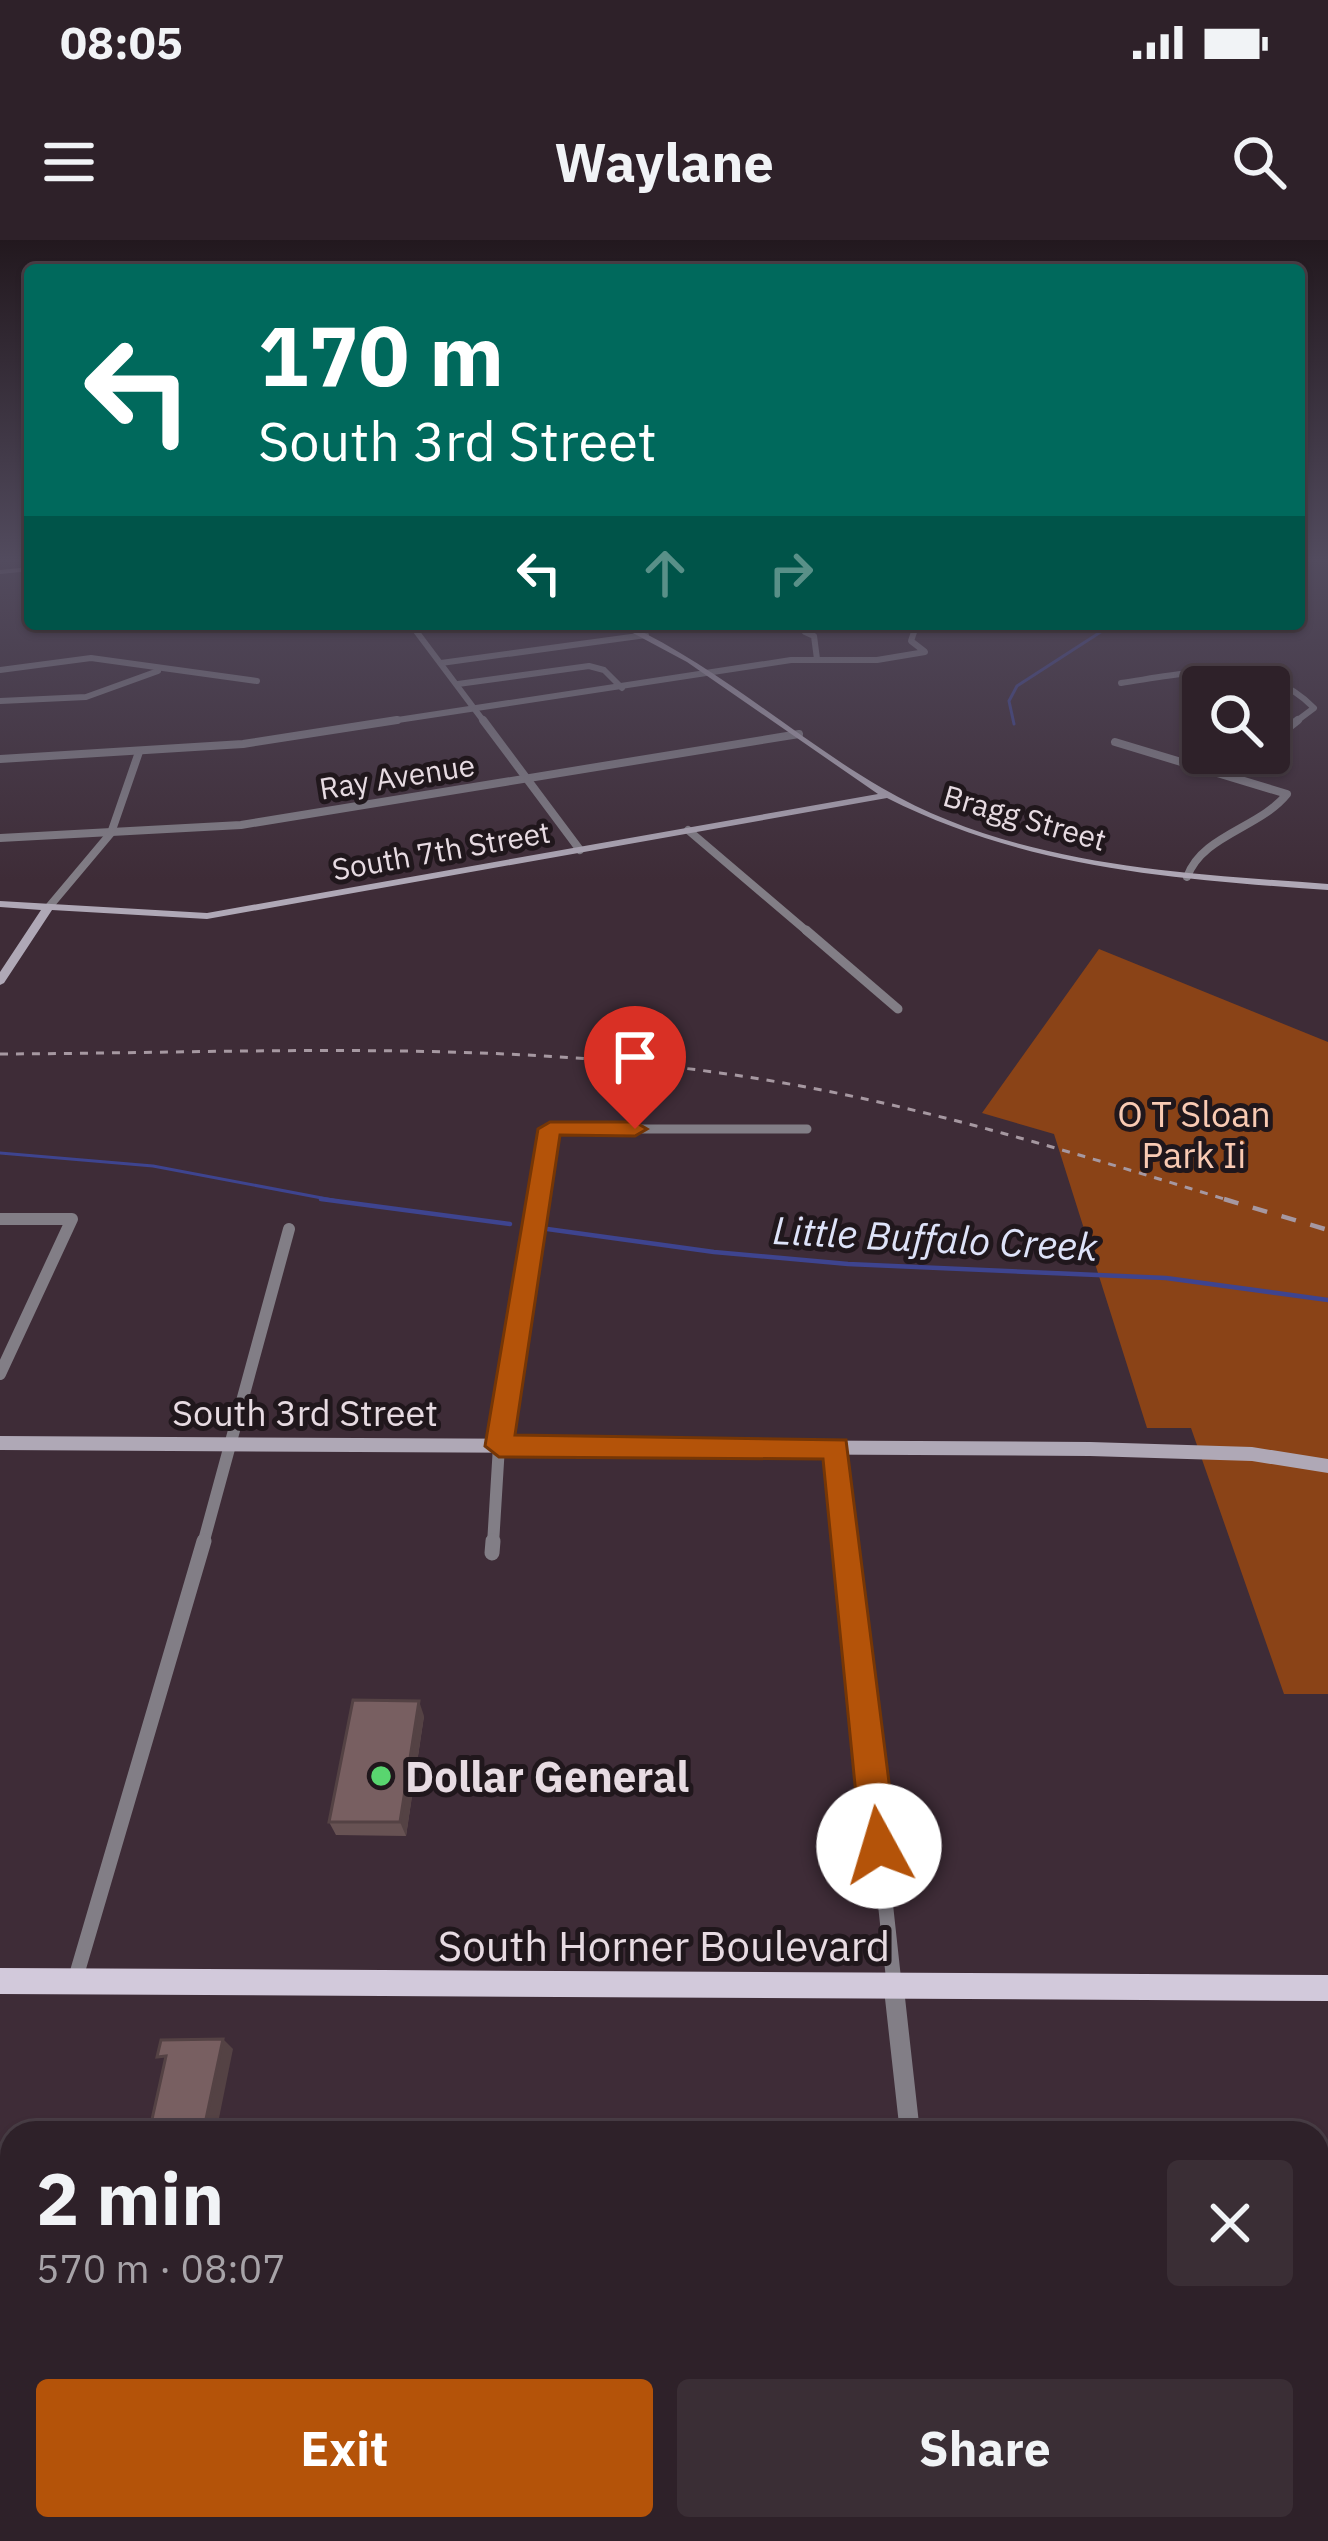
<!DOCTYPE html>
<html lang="en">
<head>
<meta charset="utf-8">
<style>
	body { margin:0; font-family:"IBM Plex Sans",sans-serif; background:#3a2e35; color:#f1f3f6; height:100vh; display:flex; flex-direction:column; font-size:45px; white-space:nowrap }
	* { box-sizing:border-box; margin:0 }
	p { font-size:39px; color:#a7a3a8 }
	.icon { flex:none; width:66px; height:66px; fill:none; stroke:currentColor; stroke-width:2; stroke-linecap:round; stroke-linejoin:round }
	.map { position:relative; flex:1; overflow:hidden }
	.panel { position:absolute; left:0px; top:1881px; width:1329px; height:420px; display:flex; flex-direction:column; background:#2e2129; border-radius:36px 36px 0 0; box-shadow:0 3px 9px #0004,0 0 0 3px #493e46 }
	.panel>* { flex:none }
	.top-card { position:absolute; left:24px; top:24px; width:1281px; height:366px; border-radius:12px; box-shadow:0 3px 9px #0004,0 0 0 3px #493e46; background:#00695c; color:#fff; overflow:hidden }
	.tools { position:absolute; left:1182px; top:426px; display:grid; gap:24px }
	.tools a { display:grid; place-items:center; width:108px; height:108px; border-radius:12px; background:#2e2129; box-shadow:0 3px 9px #0004,0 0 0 3px #493e46; font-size:60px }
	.pin { position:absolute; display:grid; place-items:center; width:102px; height:102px; color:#fff; margin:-123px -51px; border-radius:50% 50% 50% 0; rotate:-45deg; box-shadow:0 0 12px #0007 }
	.pin .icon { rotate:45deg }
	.me { position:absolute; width:132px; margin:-66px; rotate:354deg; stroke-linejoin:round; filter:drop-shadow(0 0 9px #0008) }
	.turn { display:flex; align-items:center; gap:42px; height:252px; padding:0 36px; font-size:54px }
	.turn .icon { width:156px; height:156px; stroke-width:2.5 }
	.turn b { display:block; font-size:84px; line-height:102px }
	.lanes { display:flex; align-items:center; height:114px; padding:0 36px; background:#0003; justify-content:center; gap:60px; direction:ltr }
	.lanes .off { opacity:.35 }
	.round { display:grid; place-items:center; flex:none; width:126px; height:126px; border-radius:12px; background:#3a2e35 }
	.summary { display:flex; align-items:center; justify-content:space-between; height:204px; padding:0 36px }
	h1 { font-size:72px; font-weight:700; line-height:90px }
	.primary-button { display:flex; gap:24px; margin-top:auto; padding:24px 36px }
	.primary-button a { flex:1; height:138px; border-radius:12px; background:#b45309; color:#fff; font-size:48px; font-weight:700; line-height:138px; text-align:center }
	.primary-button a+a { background:#3a2e35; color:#f1f3f6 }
	.status { display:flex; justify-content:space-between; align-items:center; height:84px; padding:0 60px; background:#2e2129; direction:ltr }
	.status svg { height:33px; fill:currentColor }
	header { display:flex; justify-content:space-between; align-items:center; height:156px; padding:0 36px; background:#2e2129; font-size:54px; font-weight:700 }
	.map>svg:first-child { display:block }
	.green { fill:#8a4317 }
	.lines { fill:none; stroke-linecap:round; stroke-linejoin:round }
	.stream-far1 { stroke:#3e448f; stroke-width:3 }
	.stream { stroke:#3e448f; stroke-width:4.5 }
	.street-far5 { stroke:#827e86; stroke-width:6 }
	.street-far4 { stroke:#827e86; stroke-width:8 }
	.street-far3 { stroke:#827e86; stroke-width:9 }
	.street-far2 { stroke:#827e86; stroke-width:12 }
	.street-far1 { stroke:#827e86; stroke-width:15 }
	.street { stroke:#827e86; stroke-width:20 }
	.secondary { fill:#afa8b6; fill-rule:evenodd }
	.primary { fill:#d2c9db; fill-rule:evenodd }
	.rail-far1 { stroke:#a698a1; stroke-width:3; stroke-dasharray:8 8; stroke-linecap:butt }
	.rail { stroke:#a698a1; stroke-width:4.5; stroke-dasharray:15 15; stroke-linecap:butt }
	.wall { fill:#675253 }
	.shaded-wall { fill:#544244 }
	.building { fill:#785f61; stroke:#544244; stroke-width:3 }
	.route { fill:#b45309; stroke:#753606; stroke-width:3 }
	.poi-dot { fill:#59d56f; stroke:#20171c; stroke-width:4.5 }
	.labels { text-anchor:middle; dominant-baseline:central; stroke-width:10; stroke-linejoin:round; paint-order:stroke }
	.far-street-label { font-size:30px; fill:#e7dbe2; stroke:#20171c }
	.park-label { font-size:36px; fill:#f9cab3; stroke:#20171c }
	.street-label { font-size:36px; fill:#e7dbe2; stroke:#20171c }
	.water-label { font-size:39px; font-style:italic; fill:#dee3f9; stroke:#20171c }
	.near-poi-label { font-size:42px; font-weight:bold; fill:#e7dbe2; stroke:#20171c; text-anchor:start }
	.near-street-label { font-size:42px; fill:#e7dbe2; stroke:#20171c }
</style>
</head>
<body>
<div class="status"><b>08:05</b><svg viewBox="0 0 49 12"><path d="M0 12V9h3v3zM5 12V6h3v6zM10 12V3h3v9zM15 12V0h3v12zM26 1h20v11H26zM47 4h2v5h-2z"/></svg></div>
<header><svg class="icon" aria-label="menu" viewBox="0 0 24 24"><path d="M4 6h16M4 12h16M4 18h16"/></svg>Waylane<svg class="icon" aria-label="search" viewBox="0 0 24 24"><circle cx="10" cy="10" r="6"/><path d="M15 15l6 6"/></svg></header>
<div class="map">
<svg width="1328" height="2301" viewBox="0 0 1328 2301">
	<rect width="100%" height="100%" fill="#3e2c37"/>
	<!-- green -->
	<polygon class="green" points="1099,709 1328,802 1328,1454 1284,1454 1191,1188 1147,1188 1054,894 982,873"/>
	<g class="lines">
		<!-- stream-far1 -->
		<g class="stream-far1">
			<polyline points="1014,484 1009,461 1017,446 1113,384"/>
			<polyline points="0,913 153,926 343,962"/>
		</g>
		<!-- stream -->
		<g class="stream">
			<polyline points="321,959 510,984"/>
			<polyline points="540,988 714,1012 848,1024 1166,1038 1328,1060"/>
		</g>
		<!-- street-far5 -->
		<g class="street-far5">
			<polyline points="413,387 485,483"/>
			<polyline points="805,392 814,396 817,419"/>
			<polyline points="924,411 911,401 915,389 935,384"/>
			<polyline points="441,423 646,395"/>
			<polyline points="0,430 91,418 257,441"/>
			<path d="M1121 443C1189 433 1261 414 1314 468L1294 483"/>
			<polyline points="458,444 589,426 604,430 622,448"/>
			<polyline points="0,461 86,457 158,431"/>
			<polyline points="378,483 791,420 877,420 925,412"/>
		</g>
		<!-- street-far4 -->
		<g class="street-far4">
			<polyline points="483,480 580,610"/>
			<path d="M1115 502 1287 554C1260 588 1202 595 1187 637"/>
			<polyline points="1269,503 1298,480"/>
			<polyline points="0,519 243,504 397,480"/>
			<polyline points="1223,533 1254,513"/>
			<polyline points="688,590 809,693"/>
			<polyline points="0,598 241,585 799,494"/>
			<polyline points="48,668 111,593 139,512"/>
		</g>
		<!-- street-far3 -->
		<g class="street-far3">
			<polyline points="806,690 898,769"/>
			<polyline points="538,962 549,889 807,889"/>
		</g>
		<!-- street-far2 -->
		<g class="street-far2">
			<polyline points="0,979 72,979 0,1134"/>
			<polyline points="836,1208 846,1304"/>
			<polyline points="203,1304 289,989"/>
			<polyline points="493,1304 499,1206 538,959"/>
		</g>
		<!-- street-far1 -->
		<g class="street-far1">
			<polyline points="846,1301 894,1743"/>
			<polyline points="492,1313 493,1301"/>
			<polyline points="75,1740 204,1301"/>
		</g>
		<!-- street -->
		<g class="street">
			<polyline points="893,1740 910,1893"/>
			<polyline points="952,2289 953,2301"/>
			<polyline points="206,2301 208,2289"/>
		</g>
		<!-- secondary -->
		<g class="secondary">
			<polygon points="30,327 30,331 0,334 0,330"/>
			<path d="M616 384H626C719 427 794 497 882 548 1016 626 1177 633 1328 644V650C1172 639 1029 629 887 558L207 679 52 670 4 743 0 745V732L41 670 0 667V661L207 673 878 554 687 422Z"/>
			<polygon points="0,1196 1090,1202 1252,1207 1328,1219 1328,1233 1252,1221 1090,1216 0,1210"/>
		</g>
		<!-- primary -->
		<polygon class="primary" points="0,1728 1328,1735 1328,1761 0,1754"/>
		<!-- rail-far1 -->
		<path class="rail-far1" d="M0 814C252 813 510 798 760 839 922 865 1078 914 1234 962"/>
		<!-- rail -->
		<polyline class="rail" points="1224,959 1328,990"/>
	</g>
	<!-- wall -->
	<polygon class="wall" points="424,1476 406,1596 336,1595 329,1582"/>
	<!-- shaded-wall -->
	<g class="shaded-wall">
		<polygon points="419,1461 424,1476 406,1596 400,1582"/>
		<polygon points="223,1799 233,1809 216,1893 203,1893"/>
	</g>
	<!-- building -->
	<g class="building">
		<polygon points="353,1460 419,1461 400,1582 329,1582"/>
		<polygon points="223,1799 203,1893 149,1893 166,1816 157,1817 161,1800"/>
	</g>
	<!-- sky -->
	<linearGradient id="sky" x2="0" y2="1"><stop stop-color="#22181e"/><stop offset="0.5" stop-color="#524b5e"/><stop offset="1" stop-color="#524b5e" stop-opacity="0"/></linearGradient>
	<rect width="1328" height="640" fill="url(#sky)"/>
	<!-- route -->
	<polygon class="route" points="550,882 635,882 647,889 635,896 560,895 515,1195 846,1200 897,1606 892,1619 879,1624 866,1619 861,1606 823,1219 499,1217 485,1206 538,889"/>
	<!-- markers -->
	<circle class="poi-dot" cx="381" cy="1536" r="12"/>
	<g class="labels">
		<!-- far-street labels -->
		<g class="far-street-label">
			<text transform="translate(397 536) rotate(-9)">Ray Avenue</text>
			<text transform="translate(1025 577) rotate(16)">Bragg Street</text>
			<text transform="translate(441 610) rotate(-10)">South 7th Street</text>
		</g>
		<!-- park labels -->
		<g class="park-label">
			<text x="1194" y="873">O T Sloan<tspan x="1194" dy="41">Park Ii</tspan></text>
		</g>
		<!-- street labels -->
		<g class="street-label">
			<text x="305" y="1172">South 3rd Street</text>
		</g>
		<!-- water labels -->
		<g class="water-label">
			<text transform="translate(935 998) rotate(3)">Little Buffalo Creek</text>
		</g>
		<!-- near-poi labels -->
		<g class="near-poi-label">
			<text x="405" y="1536">Dollar General</text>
		</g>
		<!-- near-street labels -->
		<g class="near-street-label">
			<text x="664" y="1705">South Horner Boulevard</text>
		</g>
	</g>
</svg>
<div class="tools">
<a><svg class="icon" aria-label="search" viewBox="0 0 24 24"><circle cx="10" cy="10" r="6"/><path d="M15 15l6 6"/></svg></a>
</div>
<div class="pin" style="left:635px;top:889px;background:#d93025"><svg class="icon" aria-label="arrive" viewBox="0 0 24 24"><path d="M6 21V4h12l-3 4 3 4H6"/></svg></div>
<svg class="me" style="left:879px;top:1606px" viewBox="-20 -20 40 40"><circle r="19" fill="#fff"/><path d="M0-13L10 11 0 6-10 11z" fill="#b45309"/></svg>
<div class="top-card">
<div class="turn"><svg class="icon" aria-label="left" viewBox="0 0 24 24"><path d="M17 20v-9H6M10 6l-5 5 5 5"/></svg><div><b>170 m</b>South 3rd Street</div></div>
<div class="lanes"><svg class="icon" aria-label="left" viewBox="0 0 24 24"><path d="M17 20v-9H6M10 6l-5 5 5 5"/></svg><svg class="icon off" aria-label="ahead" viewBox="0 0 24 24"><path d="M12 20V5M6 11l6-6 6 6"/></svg><svg class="icon off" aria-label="right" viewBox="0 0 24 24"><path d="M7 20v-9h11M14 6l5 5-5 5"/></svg></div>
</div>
<section class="panel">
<div class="summary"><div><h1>2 min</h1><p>570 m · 08:07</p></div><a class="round"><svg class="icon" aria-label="close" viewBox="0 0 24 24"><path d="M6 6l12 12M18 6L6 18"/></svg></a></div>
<div class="primary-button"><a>Exit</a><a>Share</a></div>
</section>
</div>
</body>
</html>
